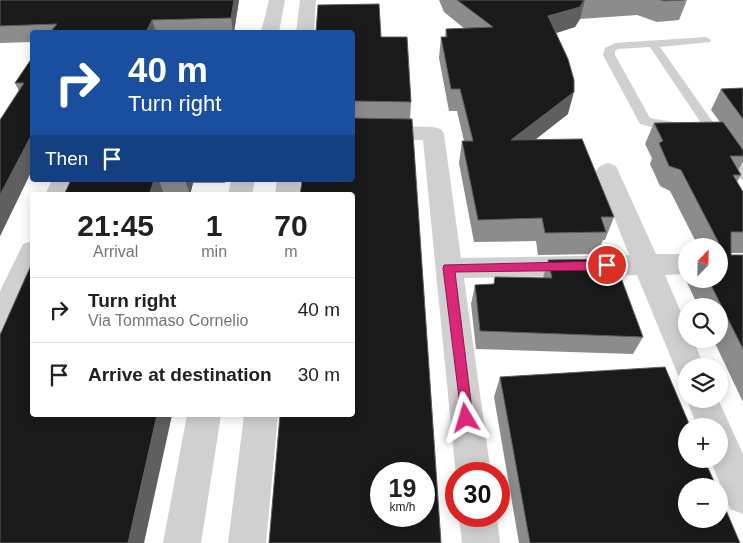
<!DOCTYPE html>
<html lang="en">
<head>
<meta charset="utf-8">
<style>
	body { margin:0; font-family:Arial,sans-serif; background:#f2f2f2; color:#202124; height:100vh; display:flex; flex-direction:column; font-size:19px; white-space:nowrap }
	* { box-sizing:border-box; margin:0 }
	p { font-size:16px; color:#757577 }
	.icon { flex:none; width:28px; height:28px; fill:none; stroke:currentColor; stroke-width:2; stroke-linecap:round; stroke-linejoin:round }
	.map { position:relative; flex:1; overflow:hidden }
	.side { position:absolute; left:30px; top:192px; width:325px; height:225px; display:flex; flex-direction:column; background:#fff; border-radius:5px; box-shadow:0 2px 12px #0003 }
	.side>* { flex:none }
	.banner { position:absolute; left:30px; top:30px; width:325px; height:152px; border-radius:5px; box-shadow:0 2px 12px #0003; background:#1a4fa0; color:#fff; overflow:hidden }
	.needle { width:32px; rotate:23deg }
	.buttons { position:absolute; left:678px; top:238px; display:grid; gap:10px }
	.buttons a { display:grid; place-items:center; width:50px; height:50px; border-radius:50%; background:#fff; box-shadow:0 2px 12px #0003; font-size:25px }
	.speed { position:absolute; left:370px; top:462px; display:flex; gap:10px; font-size:25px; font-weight:700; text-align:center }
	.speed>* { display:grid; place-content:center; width:65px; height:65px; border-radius:50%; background:#fff; box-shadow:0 2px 12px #0003; line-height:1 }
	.speed small { font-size:12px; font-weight:400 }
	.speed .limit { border:8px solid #d22; background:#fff; color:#111 }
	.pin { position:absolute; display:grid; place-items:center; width:42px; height:42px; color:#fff; margin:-21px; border:2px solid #fff; border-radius:50%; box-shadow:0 1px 5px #0007 }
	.me { position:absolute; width:55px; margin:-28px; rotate:353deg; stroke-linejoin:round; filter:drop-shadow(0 0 4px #0008) }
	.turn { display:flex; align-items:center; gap:18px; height:105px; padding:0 15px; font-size:22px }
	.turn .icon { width:65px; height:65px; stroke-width:2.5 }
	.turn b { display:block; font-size:35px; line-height:42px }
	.then { display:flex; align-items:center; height:48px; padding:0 15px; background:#0003; gap:10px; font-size:19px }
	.eta { display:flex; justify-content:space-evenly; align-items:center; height:85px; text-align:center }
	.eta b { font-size:30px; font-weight:700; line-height:35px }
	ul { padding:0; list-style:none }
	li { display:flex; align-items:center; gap:15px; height:65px; padding:0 15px; border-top:1px solid #e0e0e0 }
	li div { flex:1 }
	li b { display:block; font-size:19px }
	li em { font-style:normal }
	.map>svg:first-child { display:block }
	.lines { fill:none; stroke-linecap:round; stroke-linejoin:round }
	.service { fill:#d0d0d0; fill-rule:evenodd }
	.minor { fill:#d0d0d0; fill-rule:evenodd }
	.tertiary { fill:#d0d0d0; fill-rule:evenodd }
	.wall { fill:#8c8c8c }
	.shaded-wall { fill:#5f5f5f }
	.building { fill:#1a1a1a; stroke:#5f5f5f; fill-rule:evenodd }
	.route { fill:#db2777; stroke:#8e194d }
</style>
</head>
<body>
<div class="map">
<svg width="743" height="543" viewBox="0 0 743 543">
	<rect width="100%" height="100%" fill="#fff"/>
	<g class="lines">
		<!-- service -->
		<polygon class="service" points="706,37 711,40 710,42 660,47 743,165 743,180 738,178 650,47 618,49 615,51 615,55 650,118 679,123 680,126 679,129 654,128 640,124 603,55 605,48 615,43"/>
		<!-- minor -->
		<g class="minor">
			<polygon points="352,125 433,127 441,129 444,134 461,258 629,255 596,171 600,166 608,163 616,166 656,254 686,254 686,274 665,275 686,324 686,339 693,339 704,366 686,366 686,378 678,375 637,275 464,278 491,474 456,474 456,476 423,140 352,139"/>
			<polygon points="52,180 76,180 69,195 45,195"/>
			<polygon points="32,241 32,281 10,331 0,335 0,291 23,244"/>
			<polygon points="686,398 718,399 743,454 743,514 730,509 710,459 719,459 719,426 697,426"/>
			<polygon points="459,516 497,516 500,543 462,543"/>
		</g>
		<!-- tertiary -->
		<g class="tertiary">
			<polygon points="269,0 285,0 279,32 261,32"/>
			<polygon points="300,0 316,0 314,32 296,32"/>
			<polygon points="231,180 255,180 252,195 228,195"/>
			<polygon points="277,180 301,180 299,195 275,195"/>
			<polygon points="187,415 221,415 201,543 163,543"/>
			<polygon points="244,415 278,415 266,543 228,543"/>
		</g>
	</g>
	<!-- wall -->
	<g class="wall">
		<polygon points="0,0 239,0 234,32 32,32 32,42 0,43"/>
		<polygon points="439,0 687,0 679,20 657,22 637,15 580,19 575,27 556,33 568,114 535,140 614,217 605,240 603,240 597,254 538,255 536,241 474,242 459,163 462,141 464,141 457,111 449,111 439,58 441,37 445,37 446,29 465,29 444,12"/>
		<polygon points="352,32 381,37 411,102 410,119 352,180"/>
		<polygon points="32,58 32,170 0,236 0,120 19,91 15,83"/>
		<polygon points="743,88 743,162 738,170 741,175 737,182 743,192 743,253 731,253 731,255 743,255 743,402 713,339 719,339 719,306 698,306 684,276 686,272 686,279 719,279 719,246 698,246 670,191 660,186 650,164 652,158 645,144 654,123 720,122 711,110 721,89"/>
		<polygon points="71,180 225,180 225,183 193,183 190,195 64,195"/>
		<polygon points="548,260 643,337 633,354 476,349 471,304 475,285 493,284 543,278"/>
		<polygon points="500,377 740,543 519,543 494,397"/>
	</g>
	<!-- shaded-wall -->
	<g class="shaded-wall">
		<polygon points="234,0 239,0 234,32 233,32 231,18"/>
		<polygon points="585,0 580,19 575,27 544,37 548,16"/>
		<polygon points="152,20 156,32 146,32"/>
		<polygon points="574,92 568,114 506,162 511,140"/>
		<polygon points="32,134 32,170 0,236 0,195"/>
		<polygon points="154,180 159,180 164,195 149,195"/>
		<polygon points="185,180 192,180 193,183 190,195"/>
		<polygon points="157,415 172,415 144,543 128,543"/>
	</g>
	<!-- building -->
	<g class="building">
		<polygon points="0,0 234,0 231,18 152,20 146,32 50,32 57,24 0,26"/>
		<polygon points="457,0 584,0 580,7 548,16 568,59 574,80 574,92 511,140 582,139 614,217 601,217 606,232 545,233 542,218 478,220 462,141 473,141 460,89 451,89 441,37 447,37 446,29 493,27"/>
		<polygon points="661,0 684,0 665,1"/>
		<polygon points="379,4 381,37 407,37 411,102 352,101 352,32 316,32 318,5"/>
		<polygon points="32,58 32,134 0,195 0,120 24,83 15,83"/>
		<polygon points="743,88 743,119 721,89"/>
		<path d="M352 118 412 119 441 543H269L280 415H352V195H300L302 180H352ZM381 474H424V516H381Z"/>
		<polygon points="723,122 743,150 743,156 730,156 741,175 733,175 743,192 743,232 731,232 731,255 743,255 743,349 708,279 719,279 719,253 724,253 681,170 669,166 659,143 663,141 654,123"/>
		<polygon points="71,180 154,180 149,195 64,195"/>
		<polygon points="614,259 643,337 480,331 475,285 494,284 495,277 552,278 548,260"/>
		<polygon points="32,263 32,415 157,415 128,543 0,543 0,335"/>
		<polygon points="665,367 690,426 686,426 686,459 704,459 716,486 686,486 686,519 719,519 719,494 740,543 530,543 500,377"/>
	</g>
	<!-- route -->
	<polygon class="route" points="607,261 612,265 607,270 455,272 473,418 471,422 466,424 462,422 443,268 444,265"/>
</svg>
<div class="buttons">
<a><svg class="needle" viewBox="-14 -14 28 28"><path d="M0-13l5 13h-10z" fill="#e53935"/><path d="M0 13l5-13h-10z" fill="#757577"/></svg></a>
<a><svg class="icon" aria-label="search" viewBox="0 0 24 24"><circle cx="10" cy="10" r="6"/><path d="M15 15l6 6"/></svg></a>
<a><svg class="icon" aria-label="layers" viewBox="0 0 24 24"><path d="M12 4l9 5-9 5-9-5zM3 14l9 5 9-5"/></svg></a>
<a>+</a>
<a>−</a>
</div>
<div class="speed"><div>19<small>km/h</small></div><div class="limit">30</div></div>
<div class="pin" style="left:607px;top:265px;background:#d93025"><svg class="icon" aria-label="arrive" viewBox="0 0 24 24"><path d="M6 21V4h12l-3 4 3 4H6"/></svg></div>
<svg class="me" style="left:466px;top:418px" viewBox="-20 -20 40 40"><path d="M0-17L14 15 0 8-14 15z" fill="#db2777" stroke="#fff" stroke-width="4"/></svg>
<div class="banner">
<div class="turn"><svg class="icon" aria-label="right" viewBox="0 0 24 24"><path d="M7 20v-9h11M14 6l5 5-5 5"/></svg><div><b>40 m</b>Turn right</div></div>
<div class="then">Then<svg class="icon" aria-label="arrive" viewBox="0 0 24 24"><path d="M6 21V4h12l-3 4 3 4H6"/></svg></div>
</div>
<section class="side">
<div class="eta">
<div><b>21:45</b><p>Arrival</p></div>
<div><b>1</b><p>min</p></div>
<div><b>70</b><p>m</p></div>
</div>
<ul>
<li><svg class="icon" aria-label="right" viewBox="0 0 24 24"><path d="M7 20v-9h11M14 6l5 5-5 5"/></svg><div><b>Turn right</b><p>Via Tommaso Cornelio</p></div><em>40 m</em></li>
<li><svg class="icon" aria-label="arrive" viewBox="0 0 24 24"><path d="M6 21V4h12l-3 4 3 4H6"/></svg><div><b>Arrive at destination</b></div><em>30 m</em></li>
</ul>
</section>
</div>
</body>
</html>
